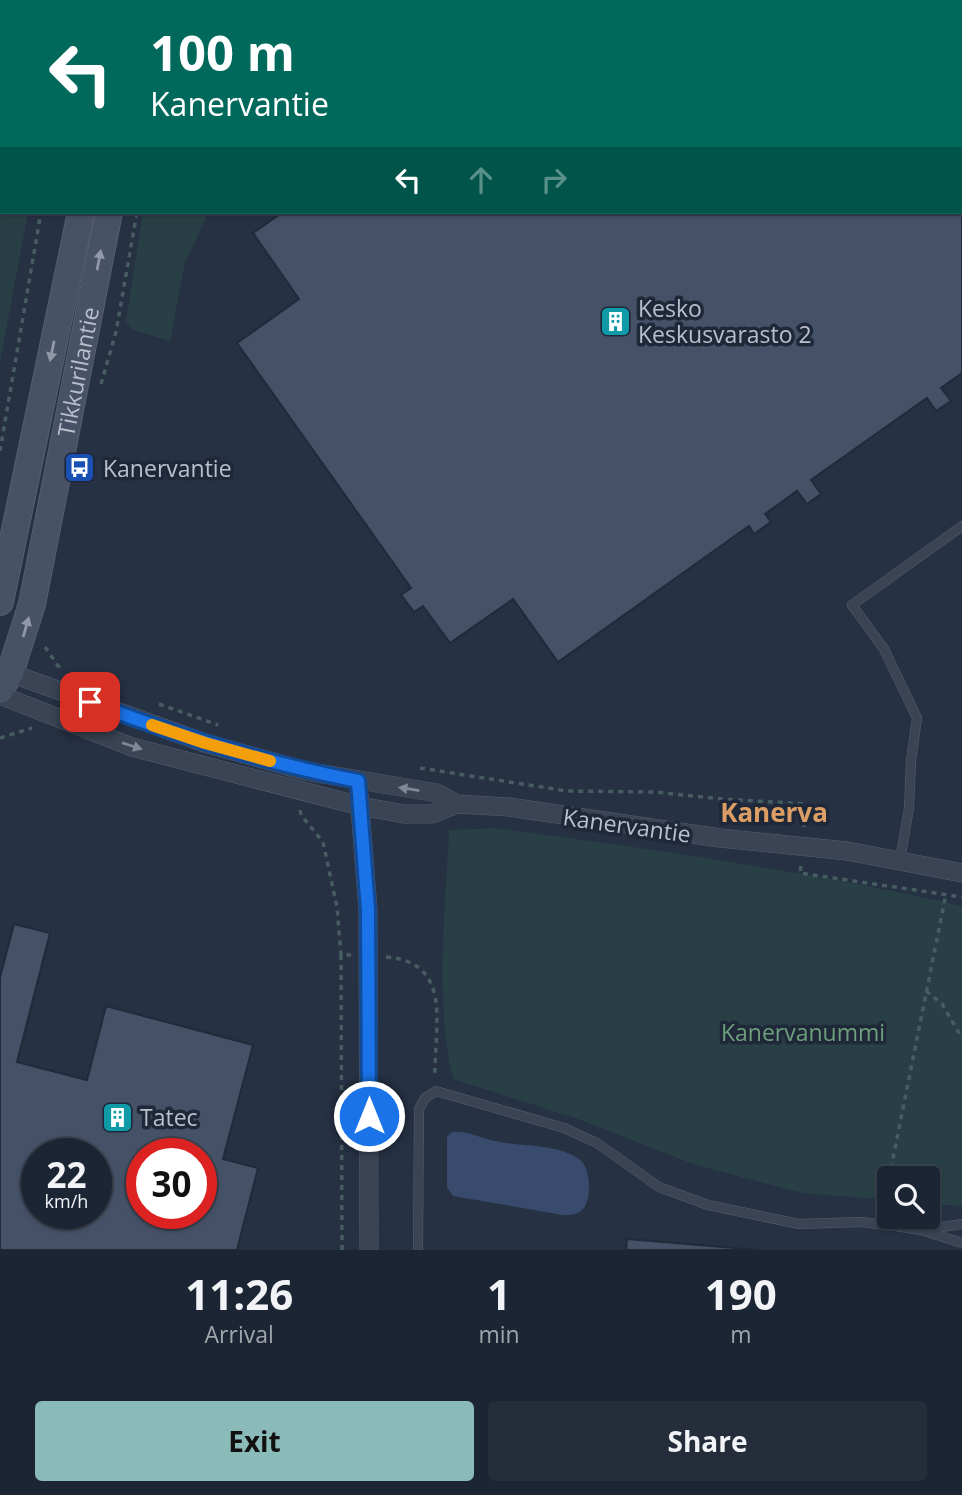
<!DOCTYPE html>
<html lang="en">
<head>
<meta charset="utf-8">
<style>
	body { margin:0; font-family:"Open Sans",sans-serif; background:#252d3b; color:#f1f3f6; height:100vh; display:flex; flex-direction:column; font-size:26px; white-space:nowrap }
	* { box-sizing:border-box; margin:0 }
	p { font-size:23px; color:#a0a5ac }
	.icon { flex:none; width:38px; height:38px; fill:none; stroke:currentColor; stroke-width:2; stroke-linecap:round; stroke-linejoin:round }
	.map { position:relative; height:1250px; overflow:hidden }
	.side { display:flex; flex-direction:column; background:#1c2533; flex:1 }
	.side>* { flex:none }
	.top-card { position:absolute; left:0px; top:0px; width:962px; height:214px; box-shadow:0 2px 5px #0004,0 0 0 2px #3a424e; background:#00695c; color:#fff; overflow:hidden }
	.buttons { position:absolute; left:877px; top:1166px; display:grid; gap:14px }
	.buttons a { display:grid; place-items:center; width:63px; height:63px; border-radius:7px; background:#1c2533; box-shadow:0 2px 5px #0004,0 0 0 2px #3a424e; font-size:35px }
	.speed { position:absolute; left:21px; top:1138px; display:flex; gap:14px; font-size:35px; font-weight:700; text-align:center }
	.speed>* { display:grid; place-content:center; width:91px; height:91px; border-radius:50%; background:#1c2533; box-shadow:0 2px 5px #0004,0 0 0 2px #3a424e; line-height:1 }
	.speed small { font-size:18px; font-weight:400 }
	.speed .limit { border:10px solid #d22; background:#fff; color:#111 }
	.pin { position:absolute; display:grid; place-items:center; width:60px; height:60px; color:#fff; margin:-30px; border-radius:14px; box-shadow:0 4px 10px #0006 }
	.me { position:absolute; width:77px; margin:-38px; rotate:0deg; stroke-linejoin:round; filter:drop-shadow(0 0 5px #0008) }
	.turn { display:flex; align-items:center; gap:24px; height:147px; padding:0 35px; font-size:32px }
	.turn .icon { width:91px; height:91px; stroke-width:2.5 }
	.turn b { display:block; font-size:49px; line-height:60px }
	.lanes { display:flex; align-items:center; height:66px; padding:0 35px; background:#0003; justify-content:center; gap:35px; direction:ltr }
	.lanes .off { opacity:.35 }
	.eta { display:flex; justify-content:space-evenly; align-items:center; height:119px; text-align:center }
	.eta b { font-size:42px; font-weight:700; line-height:49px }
	.primary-button { display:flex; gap:14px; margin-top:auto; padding:14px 35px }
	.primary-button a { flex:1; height:80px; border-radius:7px; background:#8bbbb9; color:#111; font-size:28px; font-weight:700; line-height:80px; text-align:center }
	.primary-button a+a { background:#252d3b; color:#f1f3f6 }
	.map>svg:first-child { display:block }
	.green { fill:#284045 }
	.water { fill:#394b6c }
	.building { fill:#455167; stroke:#212a3b; stroke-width:2; fill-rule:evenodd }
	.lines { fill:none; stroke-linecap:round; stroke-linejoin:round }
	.lane-casing { stroke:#565f6e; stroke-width:10 }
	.street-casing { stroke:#565f6e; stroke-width:19 }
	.secondary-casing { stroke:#565f6e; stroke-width:28 }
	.path { stroke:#465d61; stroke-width:3.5; stroke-dasharray:5 5; stroke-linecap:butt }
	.lane { stroke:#3a4454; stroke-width:9 }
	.street { stroke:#3a4454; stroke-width:18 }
	.secondary { stroke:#485267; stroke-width:26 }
	.oneway { fill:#9199a9 }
	.oneway2 { fill:#7f8897 }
	.route-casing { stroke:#114b97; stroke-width:18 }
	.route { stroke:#1a73e8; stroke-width:12 }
	.slow { stroke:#f59e0b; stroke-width:12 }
	.labels { text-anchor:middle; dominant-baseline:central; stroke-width:7; stroke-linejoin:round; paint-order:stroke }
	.poi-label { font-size:23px; fill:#b8bfcd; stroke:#1f2839; text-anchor:start }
	.street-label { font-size:23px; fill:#b8bfcd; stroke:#1f2839 }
	.park-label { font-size:23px; fill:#6e9f7c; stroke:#1f2839 }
	.quarter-label { font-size:26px; font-weight:bold; fill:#dc9e64; stroke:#1f2839 }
</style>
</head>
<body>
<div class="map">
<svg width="962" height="1250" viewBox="0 0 962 1250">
	<rect width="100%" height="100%" fill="#263144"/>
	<!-- green -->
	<g class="green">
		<polygon points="0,0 48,2 2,2 2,212 28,212 0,363"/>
		<polygon points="143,212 209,212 185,262 170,341 133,330 126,321"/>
		<path d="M495 828C651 849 808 871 962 906V1206L928 1204V1178H889V1200L802 1193 696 1165 578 1119 453 1079C434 999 446 911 449 830Z"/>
	</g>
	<!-- water -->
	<path class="water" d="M452 1132C468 1130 484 1140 500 1142 525 1147 557 1144 579 1159 591 1167 592 1199 583 1209 578 1215 570 1215 563 1215L453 1196 447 1187V1137Z"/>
	<!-- building -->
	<g class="building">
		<polygon points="584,0 962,0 962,373 941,388 951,401 936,411 927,398 811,480 821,494 807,504 797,491 765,514 771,522 754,534 749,526 558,662 513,599 450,643 423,606 414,612 401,595 411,588 237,343 299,299 253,233 283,212 961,212 961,2 582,2"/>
		<path d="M14 924 50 933 17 1062 87 1080 106 1006 253 1045 223 1159 258 1168 237 1250H0V977ZM37 1153H96V1213H37ZM142 1153H201V1213H142Z"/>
		<polygon points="627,1239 711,1246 758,1250 626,1250"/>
	</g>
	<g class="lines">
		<defs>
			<g id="lane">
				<polyline points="414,2 417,0"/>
				<polyline points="900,861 909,808 911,761 917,718 884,649 852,605 962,526"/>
				<polyline points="923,1230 962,1224"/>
				<polyline points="418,1250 419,1109 425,1098 436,1091 564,1128 597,1143 659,1187 708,1205 799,1224 861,1222 895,1226 921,1230 962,1243"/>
			</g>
			<g id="street">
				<polyline points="1,673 10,673 205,743 305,771 437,793 457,804 509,807 720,838 847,851 962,873"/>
				<polyline points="0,695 132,747 360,806 404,814 432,814 457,804"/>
				<polyline points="359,795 368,910 369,1250"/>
			</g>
			<g id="secondary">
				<polyline points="104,0 105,2"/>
				<polyline points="132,0 132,2"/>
				<polyline points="0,602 81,212"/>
				<path id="s1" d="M0 690 10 673 32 604 109 212"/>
			</g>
		</defs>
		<!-- lane casing -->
		<use href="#lane" class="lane-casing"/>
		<!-- street casing -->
		<use href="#street" class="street-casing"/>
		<!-- secondary casing -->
		<use href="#secondary" class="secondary-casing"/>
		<!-- path -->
		<g class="path">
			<polyline points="78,2 78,0"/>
			<polyline points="101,384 116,332 137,212"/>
			<polyline points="0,451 41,212"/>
			<polyline points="45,647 59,667 58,670"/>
			<polyline points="159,704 218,725"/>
			<polyline points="0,738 32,728"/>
			<polyline points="420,768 567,791 655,792 722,799 807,804 804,827"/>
			<polyline points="300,810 301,815 323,842 337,907 341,955 351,955"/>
			<polyline points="801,866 800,873 962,897"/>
			<polyline points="341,955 342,1250"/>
			<path d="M386 957C454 962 434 1027 435 1076"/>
			<polyline points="926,991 942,1004 962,1038"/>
			<polyline points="889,1178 946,894"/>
			<polyline points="883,1212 889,1180"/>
		</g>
		<!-- lane -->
		<use href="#lane" class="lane"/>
		<!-- street -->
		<use href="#street" class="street"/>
		<!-- secondary -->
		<use href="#secondary" class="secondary"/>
	</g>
	<!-- one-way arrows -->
	<defs><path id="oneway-solid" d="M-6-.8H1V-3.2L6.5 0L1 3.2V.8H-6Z" transform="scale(1.75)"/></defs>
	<g class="oneway">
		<use href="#oneway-solid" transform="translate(99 260) rotate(-79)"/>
		<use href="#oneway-solid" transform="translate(52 351) rotate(102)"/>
		<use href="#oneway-solid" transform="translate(26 627) rotate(-74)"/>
	</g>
	<g class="oneway2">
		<use href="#oneway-solid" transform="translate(132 746) rotate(18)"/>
		<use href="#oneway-solid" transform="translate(409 789) rotate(-171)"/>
	</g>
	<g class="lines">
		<defs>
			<path id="route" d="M90 702C177 736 266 763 358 781L368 910 369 1116"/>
		</defs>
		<!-- route casing -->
		<use href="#route" class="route-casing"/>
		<!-- route -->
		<use href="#route" class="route"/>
		<!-- slow -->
		<polyline class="slow" points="152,725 205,743 270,761"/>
	</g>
	<!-- icons -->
	<defs>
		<symbol id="building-square" viewBox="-11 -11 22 22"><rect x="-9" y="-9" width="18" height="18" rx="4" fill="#0f9aa8" stroke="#1f2839"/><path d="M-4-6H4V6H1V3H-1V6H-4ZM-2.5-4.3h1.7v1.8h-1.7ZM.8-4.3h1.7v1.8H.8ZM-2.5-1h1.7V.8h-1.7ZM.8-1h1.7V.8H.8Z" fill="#fff"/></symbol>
		<symbol id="bus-square" viewBox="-11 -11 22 22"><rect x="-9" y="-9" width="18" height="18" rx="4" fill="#1a4fb4" stroke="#1f2839"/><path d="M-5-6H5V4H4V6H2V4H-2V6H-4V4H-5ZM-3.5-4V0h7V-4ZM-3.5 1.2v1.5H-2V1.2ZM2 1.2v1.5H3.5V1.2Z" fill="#fff"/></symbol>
	</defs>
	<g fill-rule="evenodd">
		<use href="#building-square" x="598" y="304" width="35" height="35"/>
		<use href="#bus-square" x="62" y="450" width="35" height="35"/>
		<use href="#building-square" x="100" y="1100" width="35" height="35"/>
	</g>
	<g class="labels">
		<!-- poi labels -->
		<g class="poi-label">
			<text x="638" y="308">Kesko<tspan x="638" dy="26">Keskusvarasto 2</tspan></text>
			<text x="103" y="468">Kanervantie</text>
			<text x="140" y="1117">Tatec</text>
		</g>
		<!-- street labels -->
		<g class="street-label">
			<text stroke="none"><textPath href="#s1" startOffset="329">Tikkurilantie</textPath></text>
			<text transform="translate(627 825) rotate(8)">Kanervantie</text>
		</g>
		<!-- park labels -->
		<g class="park-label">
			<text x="803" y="1032">Kanervanummi</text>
		</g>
		<!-- quarter labels -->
		<g class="quarter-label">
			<text x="774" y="812">Kanerva</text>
		</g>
	</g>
</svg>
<div class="buttons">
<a><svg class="icon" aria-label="search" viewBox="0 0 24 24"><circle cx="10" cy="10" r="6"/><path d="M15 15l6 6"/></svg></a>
</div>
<div class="speed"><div>22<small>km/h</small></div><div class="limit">30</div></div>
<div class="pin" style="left:90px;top:702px;background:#d93025"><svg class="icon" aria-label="arrive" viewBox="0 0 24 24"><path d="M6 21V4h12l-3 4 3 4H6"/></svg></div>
<svg class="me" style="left:369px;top:1116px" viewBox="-20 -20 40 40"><circle r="17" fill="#1a73e8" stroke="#fff" stroke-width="3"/><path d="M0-11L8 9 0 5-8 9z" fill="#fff"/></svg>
<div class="top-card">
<div class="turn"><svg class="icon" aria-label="left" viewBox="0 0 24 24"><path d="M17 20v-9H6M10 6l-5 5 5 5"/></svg><div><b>100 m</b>Kanervantie</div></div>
<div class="lanes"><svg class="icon" aria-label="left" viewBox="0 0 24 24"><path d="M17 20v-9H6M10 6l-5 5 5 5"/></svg><svg class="icon off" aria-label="ahead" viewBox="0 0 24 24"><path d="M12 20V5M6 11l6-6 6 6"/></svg><svg class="icon off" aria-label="right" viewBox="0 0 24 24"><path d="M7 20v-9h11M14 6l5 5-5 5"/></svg></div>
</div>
</div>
<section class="side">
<div class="eta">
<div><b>11:26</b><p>Arrival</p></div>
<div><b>1</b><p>min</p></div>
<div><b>190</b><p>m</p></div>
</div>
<div class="primary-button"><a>Exit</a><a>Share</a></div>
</section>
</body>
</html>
